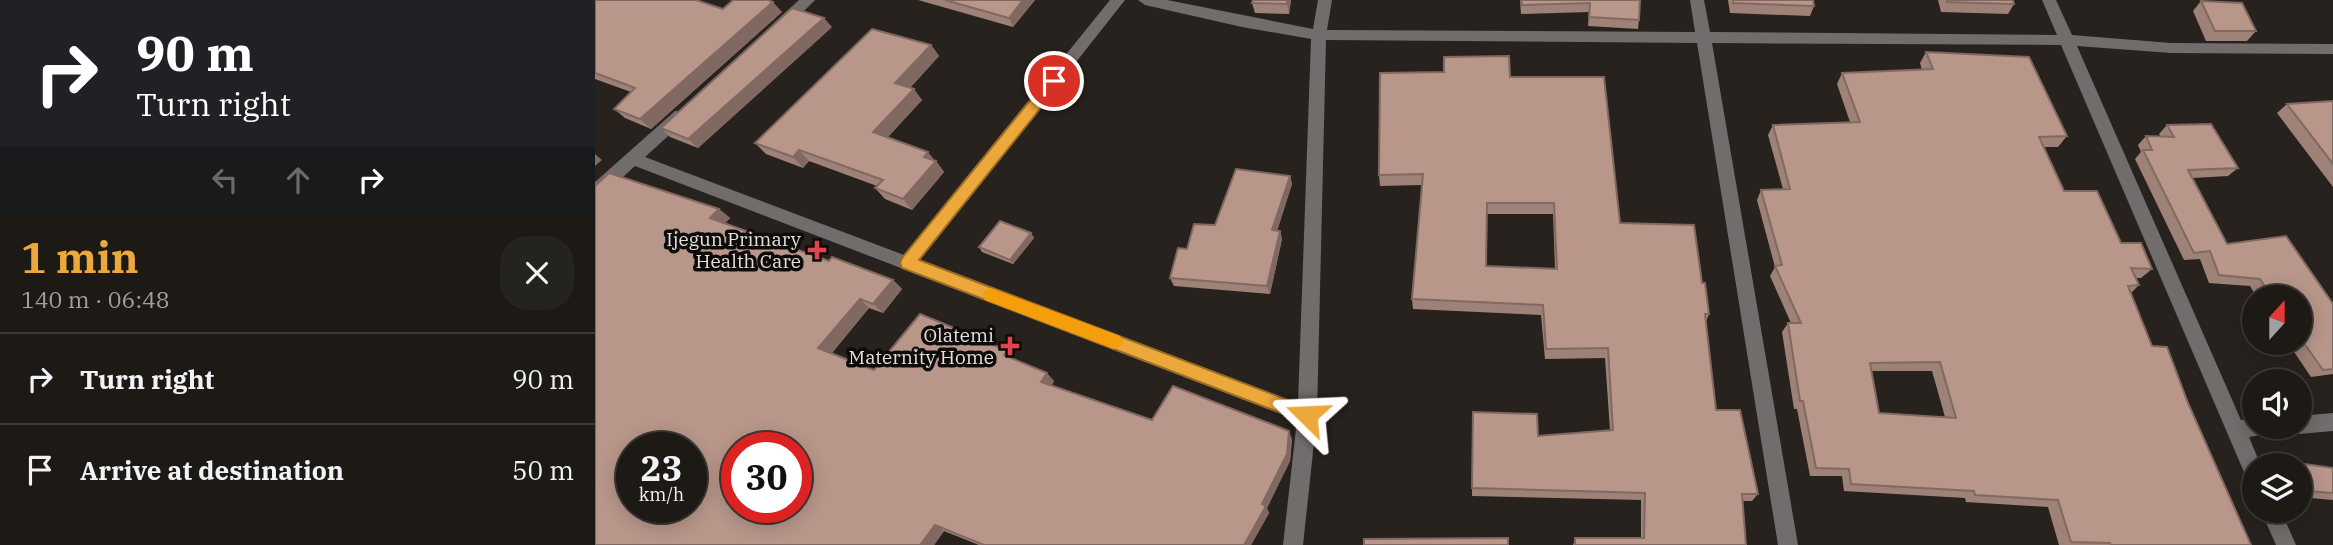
<!DOCTYPE html>
<html lang="en">
<head>
<meta charset="utf-8">
<style>
	body { margin:0; font-family:"IBM Plex Serif",serif; background:#25231f; color:#f1f3f6; height:100vh; display:flex; flex-direction:column; font-size:26px; white-space:nowrap }
	* { box-sizing:border-box; margin:0 }
	p { font-size:23px; color:#a0a1a1 }
	.icon { flex:none; width:38px; height:38px; fill:none; stroke:currentColor; stroke-width:2; stroke-linecap:round; stroke-linejoin:round }
	.map { position:relative; flex:1; overflow:hidden }
	.sheet { display:flex; flex-direction:column; background:#1d1a16; width:595px }
	.sheet>* { flex:none }
	.banner { background:#202124; color:#fff; overflow:hidden }
	.needle { width:46px; rotate:21deg }
	.tools { position:absolute; left:1647px; top:285px; display:grid; gap:14px }
	.tools a { display:grid; place-items:center; width:70px; height:70px; border-radius:50%; background:#1d1a16; box-shadow:0 4px 18px #0003,0 0 0 2px #3b3835; font-size:35px }
	.speed { position:absolute; left:21px; top:432px; display:flex; gap:14px; font-size:35px; font-weight:700; text-align:center }
	.speed>* { display:grid; place-content:center; width:91px; height:91px; border-radius:50%; background:#1d1a16; box-shadow:0 4px 18px #0003,0 0 0 2px #3b3835; line-height:1 }
	.speed small { font-size:18px; font-weight:400 }
	.speed .limit { border:10px solid #d22; background:#fff; color:#111 }
	.pin { position:absolute; display:grid; place-items:center; width:60px; height:60px; color:#fff; margin:-30px; border:4px solid #fff; border-radius:50%; box-shadow:0 2px 7px #0007 }
	.me { position:absolute; width:77px; margin:-38px; rotate:291deg; stroke-linejoin:round; filter:drop-shadow(0 0 5px #0008) }
	.turn { display:flex; align-items:center; gap:24px; height:147px; padding:0 21px; font-size:32px }
	.turn .icon { width:91px; height:91px; stroke-width:2.5 }
	.turn b { display:block; font-size:49px; line-height:60px }
	.lanes { display:flex; align-items:center; height:66px; padding:0 21px; background:#0003; justify-content:center; gap:35px; direction:ltr }
	.lanes .off { opacity:.35 }
	.round { display:grid; place-items:center; flex:none; width:74px; height:74px; border-radius:28px; background:#25231f }
	.head { display:flex; align-items:center; justify-content:space-between; height:119px; padding:0 21px }
	h1 { font-size:42px; font-weight:700; line-height:52px; color:#eda83b }
	ul { padding:0; list-style:none }
	li { display:flex; align-items:center; gap:21px; height:91px; padding:0 21px; border-top:2px solid #3b3835 }
	li div { flex:1 }
	li b { display:block; font-size:26px }
	li em { font-style:normal }
	main { display:flex; flex:1; min-height:0 }
	.map>svg:first-child { display:block }
	.lines { fill:none; stroke-linecap:round; stroke-linejoin:round }
	.minor { fill:#716d6d; fill-rule:evenodd }
	.wall { fill:#9e8177; fill-rule:evenodd }
	.shaded-wall { fill:#816961 }
	.building { fill:#b8968a; stroke:#816961; stroke-width:2; fill-rule:evenodd }
	.route { fill:#eda83b; stroke:#9a6d26; stroke-width:2 }
	.slow { fill:#f59e0b }
	.health-dot { fill:#e0444e; stroke:#0e0c0a; stroke-width:2.5 }
	.labels { text-anchor:middle; dominant-baseline:central; stroke-width:7; stroke-linejoin:round; paint-order:stroke }
	.poi-label { font-size:19px; fill:#e3dfdc; stroke:#0e0c0a; text-anchor:end }
</style>
</head>
<body>
<main>
<section class="sheet">
<div class="banner">
<div class="turn"><svg class="icon" aria-label="right" viewBox="0 0 24 24"><path d="M7 20v-9h11M14 6l5 5-5 5"/></svg><div><b>90 m</b>Turn right</div></div>
<div class="lanes"><svg class="icon off" aria-label="left" viewBox="0 0 24 24"><path d="M17 20v-9H6M10 6l-5 5 5 5"/></svg><svg class="icon off" aria-label="ahead" viewBox="0 0 24 24"><path d="M12 20V5M6 11l6-6 6 6"/></svg><svg class="icon" aria-label="right" viewBox="0 0 24 24"><path d="M7 20v-9h11M14 6l5 5-5 5"/></svg></div>
</div>
<div class="head"><div><h1>1 min</h1><p>140 m · 06:48</p></div><a class="round"><svg class="icon" aria-label="close" viewBox="0 0 24 24"><path d="M6 6l12 12M18 6L6 18"/></svg></a></div>
<ul>
<li><svg class="icon" aria-label="right" viewBox="0 0 24 24"><path d="M7 20v-9h11M14 6l5 5-5 5"/></svg><div><b>Turn right</b></div><em>90 m</em></li>
<li><svg class="icon" aria-label="arrive" viewBox="0 0 24 24"><path d="M6 21V4h12l-3 4 3 4H6"/></svg><div><b>Arrive at destination</b></div><em>50 m</em></li>
</ul>
</section>
<div class="map">
<svg width="1738" height="545" viewBox="0 0 1738 545">
	<rect width="100%" height="100%" fill="#27221d"/>
	<g class="lines">
		<!-- minor -->
		<g class="minor">
			<polygon points="204,0 220,0 190,30 180,30 178,26 180,22"/>
			<polygon points="515,0 530,0 325,260 703,403 716,39 647,27 550,5 543,0 572,0 718,29 723,0 737,0 732,30 1100,32 1095,0 1109,0 1115,32 1462,35 1447,0 1461,0 1477,35 1576,43 1738,44 1738,54 1576,53 1482,46 1646,420 1659,419 1659,427 1682,427 1679,433 1654,437 1666,466 1659,466 1659,481 1652,479 1466,45 1117,43 1203,545 1183,545 1102,43 731,40 722,415 708,545 688,545 702,420 40,166 6,197 0,199 0,182 80,111 92,111 94,115 92,119 50,157 309,255"/>
			<polygon points="1738,413 1738,431 1704,434 1697,431 1695,427 1704,427 1704,416"/>
			<polygon points="1666,511 1686,511 1701,545 1681,545"/>
		</g>
	</g>
	<!-- wall -->
	<g class="wall">
		<polygon points="0,0 128,9 187,12 56,129 30,118 19,109 36,92 0,79"/>
		<polygon points="323,0 440,0 418,27"/>
		<polygon points="658,0 696,0 694,14 660,13 657,3"/>
		<polygon points="925,0 1045,0 1044,20 1043,29 993,26 994,12 926,14"/>
		<polygon points="1133,0 1218,0 1219,6 1215,16 1135,13"/>
		<polygon points="1343,0 1418,0 1419,4 1413,14 1346,12"/>
		<polygon points="1606,1 1661,31 1652,41 1611,41 1598,11"/>
		<polygon points="237,27 103,148 75,137 66,128"/>
		<polygon points="336,45 344,56 315,88 327,100 293,137 341,161 349,172 317,210 290,199 280,188 282,186 214,161 208,168 171,154 160,143"/>
		<path d="M1331 52 1472 136 1463 147H1449L1469 191 1526 243 1557 269 1546 278H1541L1544 285 1536 293 1557 346 1593 403 1656 545H1464L1453 507 1371 502 1370 498 1249 491 1247 476H1215L1202 409H1199L1187 332 1193 323H1196L1175 276 1180 267 1162 200 1166 190 1188 189 1173 135 1178 125 1255 122 1242 84 1247 73 1327 70 1325 63ZM1277 371H1337L1350 417 1284 413Z"/>
		<path d="M915 77 1025 223 1107 283 1114 314 1111 322 1121 410 1163 494 1157 501H1147L1151 545H978L980 538H1046V500L877 496 878 412 943 436 1015 430 1010 358 950 359 946 315 818 309 817 299 827 185 785 186 784 175ZM892 214H958L960 269 891 266Z"/>
		<polygon points="1738,101 1738,187 1682,113 1692,104"/>
		<polygon points="1572,125 1643,168 1633,176 1598,178 1632,244 1738,304 1738,374 1716,377 1693,343 1704,343 1704,298 1662,298 1655,286 1614,283 1605,259 1589,260 1540,159 1546,152 1543,145 1551,136 1566,137 1564,134"/>
		<polygon points="695,176 697,184 682,230 685,231 687,239 675,294 579,286 575,278 592,249 620,225"/>
		<polygon points="124,209 135,218 130,223 234,261 298,280 307,289 288,313 274,308 237,353 279,370 412,351 419,359 459,381 457,385 557,420 697,439 695,461 672,508 674,513 656,545 384,545 349,531 339,545 0,545"/>
		<polygon points="436,233 439,238 418,264 387,252 384,247"/>
		<polygon points="1702,463 1738,468 1738,500 1704,497 1704,466 1697,466"/>
	</g>
	<!-- shaded-wall -->
	<g class="shaded-wall">
		<polygon points="428,0 440,0 418,27 414,18"/>
		<polygon points="692,0 696,0 694,14 692,4"/>
		<polygon points="178,2 187,12 56,129 45,119"/>
		<polygon points="229,18 237,27 103,148 93,139"/>
		<polygon points="336,45 344,56 309,94 300,83"/>
		<polygon points="319,89 327,100 287,143 278,132"/>
		<polygon points="204,150 214,161 208,168 198,157"/>
		<polygon points="333,152 349,172 317,210 308,199 329,157"/>
		<polygon points="0,154 7,160 0,166"/>
		<polygon points="695,176 697,184 680,238 677,230"/>
		<polygon points="124,209 135,218 126,227 115,218"/>
		<polygon points="685,231 687,239 675,294 672,286"/>
		<polygon points="436,233 439,238 418,264 415,260"/>
		<polygon points="298,280 307,289 288,313 278,304"/>
		<polygon points="265,299 274,308 234,356 223,348"/>
		<polygon points="412,351 420,360 409,355"/>
		<polygon points="452,373 459,381 453,390 446,382"/>
		<polygon points="694,431 697,439 695,461 672,508 674,513 656,545 649,545 667,504"/>
		<polygon points="340,525 349,531 339,545 325,545"/>
	</g>
	<!-- building -->
	<g class="building">
		<polygon points="0,0 101,0 128,9 138,0 173,0 178,2 45,119 19,109 40,88 0,73"/>
		<polygon points="350,0 428,0 414,18"/>
		<polygon points="658,0 692,0 692,4 657,3"/>
		<polygon points="926,0 1045,0 1044,20 994,17 995,3 927,5"/>
		<polygon points="1138,0 1218,0 1219,6 1138,3"/>
		<polygon points="1352,0 1418,0 1419,4 1352,2"/>
		<polygon points="1606,1 1647,3 1661,31 1620,31"/>
		<polygon points="197,8 229,18 93,139 66,128"/>
		<polygon points="277,29 336,45 300,83 319,89 278,132 333,152 329,157 341,161 308,199 280,188 288,180 204,150 198,157 160,143"/>
		<path d="M1331 52 1434 57 1472 136 1444 137 1469 191H1502L1526 243H1546L1557 269 1536 268 1544 285 1533 286 1557 346 1572 347 1593 403 1656 545H1516L1515 543 1476 542 1463 500 1380 495 1379 491 1256 484 1254 469 1221 468 1208 401H1205L1193 323H1206L1180 266 1187 265 1166 190 1195 189 1178 125 1265 122 1247 73 1338 69ZM1345 362 1361 418 1284 413 1275 363Z"/>
		<path d="M914 56 915 77H1009L1025 223 1099 225 1107 283H1110L1114 314H1110L1121 410H1145L1163 494H1147L1151 545H980V538H1049L1050 493 877 488 878 412 942 414 943 436 1018 430 1013 348 951 349 948 305 817 299 828 174 784 175 785 73 849 72V57ZM892 203H959L962 269 891 266Z"/>
		<polygon points="1738,101 1738,164 1692,104"/>
		<polygon points="1616,124 1643,168 1593,170 1632,244 1691,236 1738,304 1738,369 1728,370 1704,336 1704,298 1678,298 1665,279 1624,275 1615,251 1599,253 1548,150 1557,150 1551,136 1579,137 1572,125"/>
		<polygon points="641,169 695,176 677,230 685,231 672,286 575,278 583,248 592,249 599,224 620,225"/>
		<path d="M14 173 124 209 115 218 234 261 237 257 298 280 278 304 265 299 223 348 279 370 325 314 376 335 412 351 409 355 452 373 446 382 557 420 578 386 694 431 692 454 667 504 671 506 649 545H389L340 525 325 545H0V186ZM37 448H96V508H37ZM142 448H201V508H142Z"/>
		<polygon points="405,221 436,233 415,260 384,247"/>
		<polygon points="1702,463 1738,468 1738,493 1712,491 1704,471 1704,466 1702,466"/>
		<polygon points="913,538 913,545 769,545 769,539"/>
	</g>
	<!-- route -->
	<polygon class="route" points="459,76 466,81 464,85 324,260 719,410 721,415 719,421 712,423 307,268 305,263 307,258 454,77"/>
	<!-- slow -->
	<polygon class="slow" points="396,288 525,336 528,342 525,347 519,349 390,300 388,295 390,290"/>
	<!-- markers -->
	<g class="health-dot">
		<path d="M218.5 239.5h7v7h7v7h-7v7h-7v-7h-7v-7h7z"/>
		<path d="M411.5 335.5h7v7h7v7h-7v7h-7v-7h-7v-7h7z"/>
	</g>
	<g class="labels">
		<!-- poi labels -->
		<g class="poi-label">
			<text x="206" y="239">Ijegun Primary<tspan x="206" dy="22">Health Care</tspan></text>
			<text x="399" y="335">Olatemi<tspan x="399" dy="22">Maternity Home</tspan></text>
		</g>
	</g>
</svg>
<div class="tools">
<a><svg class="needle" viewBox="-14 -14 28 28"><path d="M0-13l5 13h-10z" fill="#e53935"/><path d="M0 13l5-13h-10z" fill="#a0a1a1"/></svg></a>
<a><svg class="icon" aria-label="sound" viewBox="0 0 24 24"><path d="M4 9h4l5-4v14l-5-4H4zM17 9q2 3 0 6"/></svg></a>
<a><svg class="icon" aria-label="layers" viewBox="0 0 24 24"><path d="M12 4l9 5-9 5-9-5zM3 14l9 5 9-5"/></svg></a>
</div>
<div class="speed"><div>23<small>km/h</small></div><div class="limit">30</div></div>
<div class="pin" style="left:459px;top:81px;background:#d93025"><svg class="icon" aria-label="arrive" viewBox="0 0 24 24"><path d="M6 21V4h12l-3 4 3 4H6"/></svg></div>
<svg class="me" style="left:712px;top:415px" viewBox="-20 -20 40 40"><path d="M0-17L14 15 0 8-14 15z" fill="#eda83b" stroke="#fff" stroke-width="4"/></svg>
</div>
</main>
</body>
</html>
